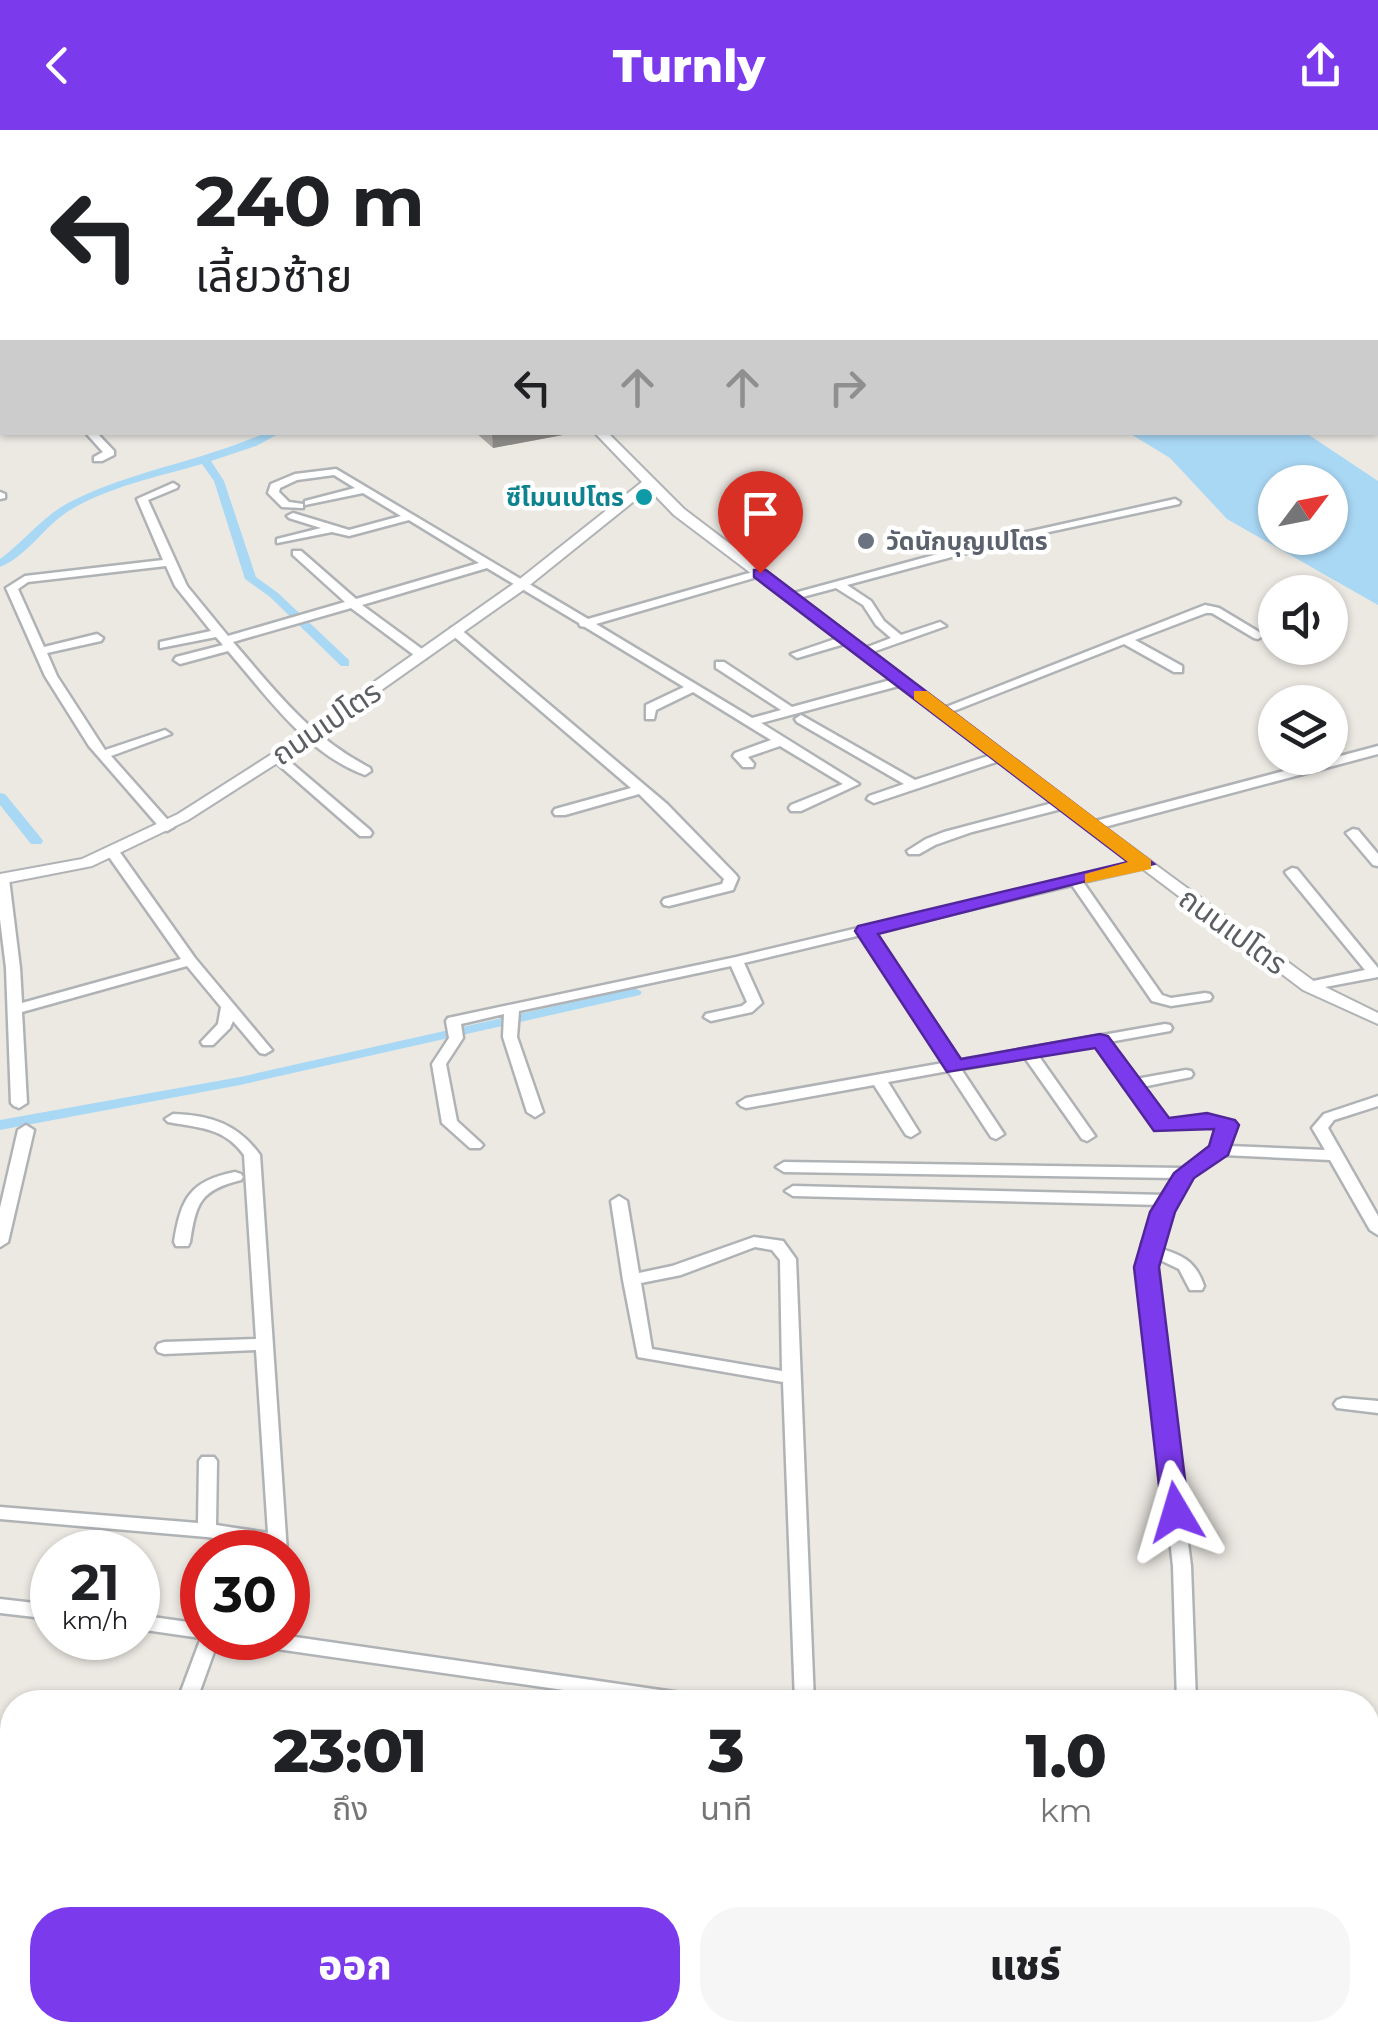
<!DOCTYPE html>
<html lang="th">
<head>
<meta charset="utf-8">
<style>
	body { margin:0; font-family:Montserrat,"Noto Sans Thai",sans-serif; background:#f6f6f6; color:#202124; height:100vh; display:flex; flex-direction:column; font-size:38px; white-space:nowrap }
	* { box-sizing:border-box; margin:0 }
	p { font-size:32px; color:#757577 }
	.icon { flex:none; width:55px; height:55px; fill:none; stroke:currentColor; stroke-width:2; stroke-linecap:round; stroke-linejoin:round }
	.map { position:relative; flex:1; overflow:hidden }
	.details { position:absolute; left:0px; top:1560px; width:1380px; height:352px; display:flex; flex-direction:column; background:#fff; border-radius:40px 40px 0 0; box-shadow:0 2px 8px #0004 }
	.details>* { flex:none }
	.hud { position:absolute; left:0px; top:0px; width:1380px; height:305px; box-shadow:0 2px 8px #0004; background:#fff; color:#202124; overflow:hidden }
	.needle { width:65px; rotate:58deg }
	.buttons { position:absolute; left:1258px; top:335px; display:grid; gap:20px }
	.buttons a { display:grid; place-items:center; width:90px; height:90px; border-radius:50%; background:#fff; box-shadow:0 2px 8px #0004; font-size:50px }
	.speed { position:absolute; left:30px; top:1400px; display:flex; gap:20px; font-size:50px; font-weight:700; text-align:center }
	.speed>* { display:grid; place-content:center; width:130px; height:130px; border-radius:50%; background:#fff; box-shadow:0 2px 8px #0004; line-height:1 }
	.speed small { font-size:25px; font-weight:400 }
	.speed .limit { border:15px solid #d22; background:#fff; color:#111 }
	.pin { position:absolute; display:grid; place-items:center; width:85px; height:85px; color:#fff; margin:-102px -42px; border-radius:50% 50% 50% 0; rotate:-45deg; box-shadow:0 0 10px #0007 }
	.pin .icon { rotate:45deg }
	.me { position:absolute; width:110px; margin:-55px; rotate:353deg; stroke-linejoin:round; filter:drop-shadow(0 0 8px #0008) }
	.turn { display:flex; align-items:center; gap:35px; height:210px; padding:0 30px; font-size:45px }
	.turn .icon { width:130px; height:130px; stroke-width:2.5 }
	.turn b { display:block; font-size:70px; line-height:85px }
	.lanes { display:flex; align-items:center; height:95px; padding:0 30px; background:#0003; justify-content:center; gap:50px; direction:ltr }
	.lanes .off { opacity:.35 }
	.eta { display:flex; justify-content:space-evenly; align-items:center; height:170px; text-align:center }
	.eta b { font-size:60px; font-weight:800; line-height:70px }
	.action { display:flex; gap:20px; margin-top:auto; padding:20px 30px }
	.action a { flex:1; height:115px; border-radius:40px; background:#7c3aed; color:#fff; font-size:40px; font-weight:800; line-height:115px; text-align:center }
	.action a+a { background:#f6f6f6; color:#202124 }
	header { display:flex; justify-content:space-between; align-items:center; height:130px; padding:0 30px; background:#7c3aed; color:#fff; font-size:45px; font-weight:800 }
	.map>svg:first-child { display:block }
	.water { fill:#a9d8f5; fill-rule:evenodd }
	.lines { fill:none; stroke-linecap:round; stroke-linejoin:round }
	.canal { fill:#a9d8f5; fill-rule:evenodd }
	.minor-casing { stroke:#b0b3b6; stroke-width:5 }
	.tertiary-casing { stroke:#b0b3b6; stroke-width:4 }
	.minor { fill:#fff; fill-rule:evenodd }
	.tertiary { fill:#fff; fill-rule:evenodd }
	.wall { fill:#aba9a5 }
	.shaded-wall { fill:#8b8986 }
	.route { fill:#7c3aed; stroke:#51269a; stroke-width:2.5 }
	.slow { fill:#f59e0b }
	.culture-dot { fill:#0f9aa8; stroke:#fff; stroke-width:4 }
	.worship-dot { fill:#6b7280; stroke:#fff; stroke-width:4 }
	.labels { text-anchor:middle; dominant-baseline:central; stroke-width:9; stroke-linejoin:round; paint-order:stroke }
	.far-culture-label { font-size:25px; font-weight:bold; fill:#0d838f; stroke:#fff; text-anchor:end }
	.far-worship-label { font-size:25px; font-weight:bold; fill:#5b616d; stroke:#fff; text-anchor:start }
	.street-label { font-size:30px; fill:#5b5e62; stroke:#fff }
</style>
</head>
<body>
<header><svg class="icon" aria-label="back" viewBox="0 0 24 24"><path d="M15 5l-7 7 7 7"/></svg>Turnly<svg class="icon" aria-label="share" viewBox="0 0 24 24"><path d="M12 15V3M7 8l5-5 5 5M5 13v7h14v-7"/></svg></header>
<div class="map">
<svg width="1378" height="1912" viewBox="0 0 1378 1912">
	<rect width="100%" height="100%" fill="#ece9e3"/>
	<!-- water -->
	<path class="water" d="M1129 303H1306L1378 351V475L1227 389 1170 328ZM1275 352H1330V408H1275Z"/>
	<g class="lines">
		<!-- canal -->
		<g class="canal">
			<path d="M267 302H282L256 316 211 331 224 351 256 447 278 463 349 530V536H341L270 467 245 449 214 351 202 334C157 347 107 357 67 382 43 398 27 426 0 437V429C25 411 43 385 72 371 134 340 204 331 267 302Z"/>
			<polygon points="0,663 5,664 41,708 43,711 41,714 31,714 0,675"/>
			<polygon points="635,858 642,862 640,865 240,955 0,1000 0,990 240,947"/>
		</g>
		<defs>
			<g id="minor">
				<polygon points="208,0 230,0 226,2 206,2"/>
				<polygon points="504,0 515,0 517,2 507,2"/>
				<polygon points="1362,0 1378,0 1378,3 1361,2"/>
				<rect x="0" y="63" width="2" height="6"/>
				<polygon points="0,90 2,91 2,98 0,97"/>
				<rect x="0" y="170" width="2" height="6"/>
				<polygon points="85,302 96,302 114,321 114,325 102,331 94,331 94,327 103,322"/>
				<path d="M336 339 588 489 756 441H764V445L596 494 752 588 781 580 716 538V532H724L792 577 898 548H906V554L761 593 859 654 801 681H791L789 678 791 675 843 654 780 616 748 627 754 634 753 637H743L733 626 735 623 771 610 693 562 656 580 654 589H646V575L684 557 585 497 580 496 579 493 487 438 362 475 426 522V528H418L351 478 233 512C278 564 308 605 370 638L371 641 365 645C306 623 268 567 228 521L180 534 174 530 176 527 223 515 216 507 160 518V512L211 501 175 456 166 436 28 452 18 459 44 517 97 504 103 508 101 511 47 523 57 546 105 620 165 600 171 604 111 626 174 697 167 701 162 700 89 616 45 546 6 458 25 446 163 430 137 369 173 353 178 356 177 358 148 370 187 456 228 506 345 472 293 425V421H301L356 469 479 433 409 390 349 406 332 402 277 413V409L321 398 289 388 287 386 293 383 349 400 401 386 363 363 305 375V371L355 358 334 345 297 350 280 358 279 362 289 372 303 374V378L282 377 268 363 271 354 295 344Z"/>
				<polygon points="0,362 5,364 5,368 0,369"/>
				<polygon points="1175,369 1180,372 1179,374 1030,406 847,455 871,471 884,491 901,505 940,492 946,496 867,524 863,525 857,521 891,508 876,495 863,475 836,458 791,470 785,467 787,465 982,412"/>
				<polygon points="1205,475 1219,478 1264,505 1258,509 1254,508 1212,483 1206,483 1135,510 1182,536 1182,542 1174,542 1124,514 946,584 938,584 936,581"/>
				<polygon points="455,497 459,498 667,674 736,745 738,748 733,760 669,776 664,775 662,772 664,769 722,754 724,749 639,664 565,685 555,685 553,682 555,679 631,658 451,504 451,498"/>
				<polygon points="847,505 853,509 851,512 797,528 791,524"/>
				<polygon points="801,585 915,650 997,623 1005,623 1007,626 1005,629 874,673 867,669 869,666 904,654 797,592 795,589"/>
				<polygon points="1378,616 1378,624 1093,700 1086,696 1088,693"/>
				<polygon points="277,623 281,624 370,700 372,703 370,706 360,706 273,630 273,624"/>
				<polygon points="1064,670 1069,671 1071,674 1069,677 972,702 935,715 919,724 909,724 907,721 926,709 944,702"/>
				<polygon points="1353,699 1358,700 1378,724 1378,736 1373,735 1346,703"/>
				<polygon points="114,720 119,721 195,828 272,920 265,924 260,923 233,891 230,898 213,915 203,915 201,912 218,894 221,877 187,836 22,882 27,973 19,978 14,976 11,973 6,838 0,789 0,745 7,746 9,749 20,838 22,873 181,829 107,724"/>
				<path d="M1144 730 1149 731 1151 734 1149 737 1083 752 1162 865 1171 868 1205 863 1210 864 1212 867 1210 870 1171 876 1152 871 1072 755 873 803 956 931 1165 894 1170 895 1172 898 1170 901 1109 912 1136 949 1186 940 1191 941 1193 944 1191 947 1142 957 1166 991 1207 985 1232 992 1235 995 1229 1016 1325 1020 1312 998 1324 984 1378 966V976L1334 990 1328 998 1378 1086V1105L1370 1100 1330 1030 1223 1025 1191 1046 1158 1113 1157 1118C1181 1124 1196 1131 1204 1156L1202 1160H1190L1179 1139 1156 1128 1154 1137 1159 1188 1191 1436 1196 1572H1177L1173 1436 1138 1137 1142 1113 1161 1075 793 1066 785 1061 793 1056 1166 1065 1175 1048 784 1042 776 1037 784 1032 1182 1038 1213 1018 1219 998 1207 995 1157 999 1128 959 1125 958 1096 915 1038 925 1095 1006 1087 1011 1082 1009 1025 928 961 939 1004 1004 996 1009 991 1007 948 941 888 952 919 1002 911 1007 906 1005 874 955 746 978 741 976 738 973 746 968 943 933 861 805 744 833 762 873 752 882 711 891 704 887 706 884 742 876 747 872 731 836 519 881 517 907 543 982 535 987 527 982 503 907 504 884 461 894 463 908 446 934 457 991 480 1012 483 1015 480 1018H470L442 993 432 934 449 908 446 891 448 888 736 827Z"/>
				<polygon points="1292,738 1297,739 1378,838 1378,847 1309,860 1304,859 1302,856 1304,853 1365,840 1287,745 1285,742"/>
				<path d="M173 984C210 985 238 994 260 1025L287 1422H269V1416L207 1407 0 1389V1377L198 1393 199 1331 202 1327H214L217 1331 216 1395 268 1403 256 1220 164 1224 158 1222 156 1218 158 1214 164 1212 256 1209 244 1025C224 997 199 998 168 992L165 989Z"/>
				<polygon points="26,995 34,1000 8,1112 0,1117 0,1078 18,1000"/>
				<path d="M235 1042 241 1044 243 1047 241 1050C200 1060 196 1073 190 1112L188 1116H176L174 1112C181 1068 190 1051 235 1042Z"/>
				<path d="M619 1066 627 1071 639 1143 672 1136 754 1107 783 1111 796 1129 814 1572H795L783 1252 638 1227 623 1150 611 1071ZM755 1117 772 1120 780 1130 782 1241 652 1219 641 1153 681 1145Z"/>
				<polygon points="1343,1268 1378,1271 1378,1283 1337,1278 1334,1274 1337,1270"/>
				<polygon points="0,1469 52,1475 52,1489 0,1483"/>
				<polygon points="138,1485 202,1494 202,1508 219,1508 196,1572 177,1572 201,1508 138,1499"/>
				<polygon points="288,1506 695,1565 702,1567 705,1572 647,1572 249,1515 242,1513 240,1508"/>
				<polygon points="1368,1662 1378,1663 1378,1679 1368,1678"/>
				<polygon points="559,1900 581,1900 579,1912 557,1912"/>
				<polygon points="1161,1900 1199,1900 1215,1905 1218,1912 1180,1912 1164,1907"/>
			</g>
			<g id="tertiary">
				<rect x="0" y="208" width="2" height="6"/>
				<polygon points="594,302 607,302 684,379 1058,663 1315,852 1378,883 1378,894 1303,860 674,385 649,359 526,458 282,630 188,690 92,736 0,754 0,744 82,729 178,684 272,624 516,452 642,352"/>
			</g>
		</defs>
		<!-- minor casing -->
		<use href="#minor" class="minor-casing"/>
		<!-- tertiary casing -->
		<use href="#tertiary" class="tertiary-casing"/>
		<!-- minor -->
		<use href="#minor" class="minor"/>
		<!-- tertiary -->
		<use href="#tertiary" class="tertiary"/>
	</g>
	<!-- wall -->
	<polygon class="wall" points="475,302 568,302 568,304 493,318"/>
	<!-- shaded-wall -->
	<polygon class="shaded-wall" points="492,302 568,302 568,304 493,318"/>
	<!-- route -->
	<polygon class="route" points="754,440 766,440 1154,734 878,804 961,929 1100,904 1108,906 1169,988 1207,983 1235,990 1239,995 1228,1025 1194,1048 1175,1082 1159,1137 1189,1382 1185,1389 1176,1392 1162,1382 1134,1137 1150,1082 1174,1043 1209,1016 1214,999 1154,1001 1095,918 947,942 855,801 858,796 1128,732 754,447"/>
	<!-- slow -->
	<polygon class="slow" points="914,561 927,561 1151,730 1151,739 1085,753 1085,744 1128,732 914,569"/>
	<!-- markers -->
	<circle class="culture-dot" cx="644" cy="367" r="10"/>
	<circle class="worship-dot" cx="866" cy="411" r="10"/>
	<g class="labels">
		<!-- far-culture labels -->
		<g class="far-culture-label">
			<text x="624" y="367">ซีโมนเปโตร</text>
		</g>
		<!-- far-worship labels -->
		<g class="far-worship-label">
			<text x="886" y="411">วัดนักบุญเปโตร</text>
		</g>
		<!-- street labels -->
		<g class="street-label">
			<text transform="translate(326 593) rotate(-34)">ถนนเปโตร</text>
			<text transform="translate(1233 801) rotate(36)">ถนนเปโตร</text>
		</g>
	</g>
</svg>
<div class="buttons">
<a><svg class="needle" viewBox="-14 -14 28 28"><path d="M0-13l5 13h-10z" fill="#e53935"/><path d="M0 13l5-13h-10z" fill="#757577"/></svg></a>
<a><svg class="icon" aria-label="sound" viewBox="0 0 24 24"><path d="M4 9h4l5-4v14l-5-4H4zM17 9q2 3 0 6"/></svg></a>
<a><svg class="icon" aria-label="layers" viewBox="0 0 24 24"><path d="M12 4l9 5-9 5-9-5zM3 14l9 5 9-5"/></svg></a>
</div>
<div class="speed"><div>21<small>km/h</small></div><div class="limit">30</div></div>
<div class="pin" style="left:760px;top:443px;background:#d93025"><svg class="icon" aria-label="arrive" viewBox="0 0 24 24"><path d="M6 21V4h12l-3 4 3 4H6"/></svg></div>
<svg class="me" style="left:1176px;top:1382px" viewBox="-20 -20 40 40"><path d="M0-17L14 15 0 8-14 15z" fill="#7c3aed" stroke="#fff" stroke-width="4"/></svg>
<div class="hud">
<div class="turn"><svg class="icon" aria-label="left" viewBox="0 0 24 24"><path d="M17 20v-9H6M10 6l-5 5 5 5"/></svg><div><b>240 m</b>เลี้ยวซ้าย</div></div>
<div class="lanes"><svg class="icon" aria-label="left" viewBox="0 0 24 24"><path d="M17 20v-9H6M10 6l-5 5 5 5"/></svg><svg class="icon off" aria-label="ahead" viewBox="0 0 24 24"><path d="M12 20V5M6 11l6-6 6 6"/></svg><svg class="icon off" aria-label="ahead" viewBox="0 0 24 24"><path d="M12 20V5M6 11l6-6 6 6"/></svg><svg class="icon off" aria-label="right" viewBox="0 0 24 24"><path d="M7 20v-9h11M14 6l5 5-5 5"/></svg></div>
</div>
<section class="details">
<div class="eta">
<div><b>23:01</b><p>ถึง</p></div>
<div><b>3</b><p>นาที</p></div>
<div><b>1.0</b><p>km</p></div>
</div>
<div class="action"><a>ออก</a><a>แชร์</a></div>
</section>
</div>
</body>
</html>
